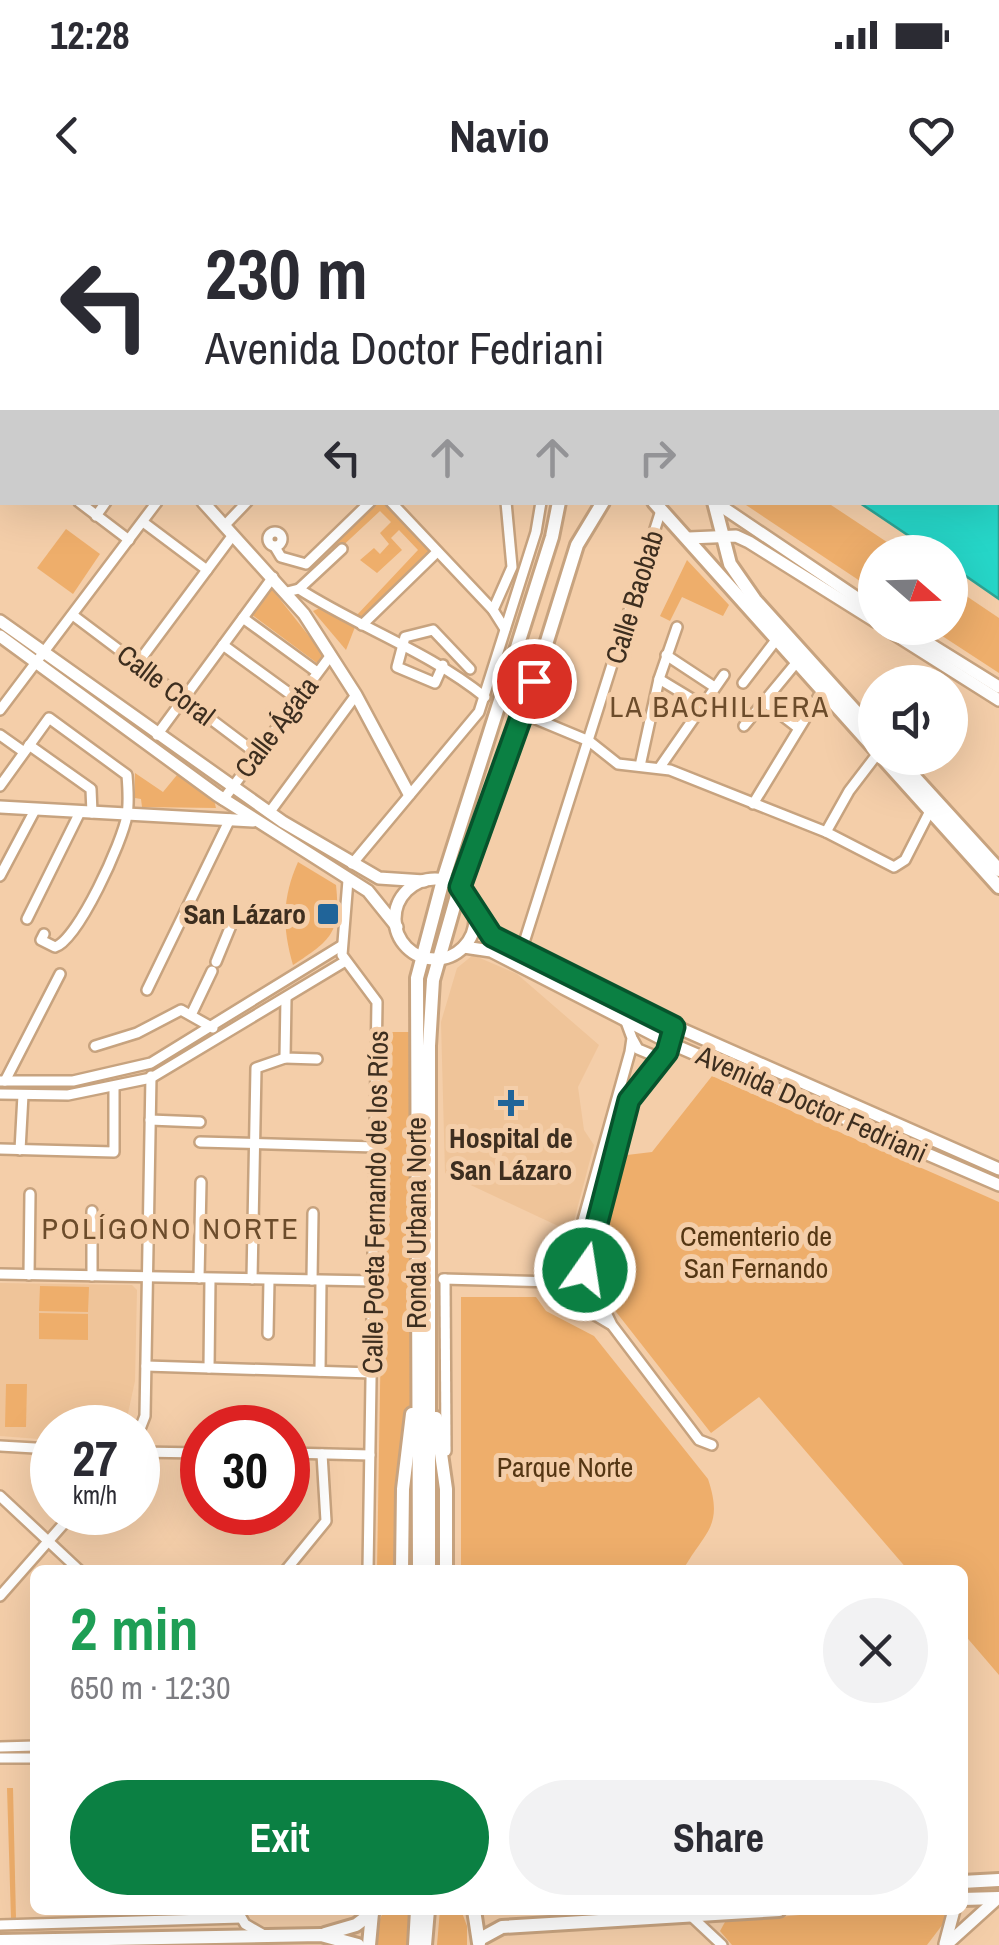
<!DOCTYPE html>
<html lang="en">
<head>
<meta charset="utf-8">
<style>
	body { margin:0; font-family:"Archivo Narrow",sans-serif; background:#f2f2f3; color:#2b2b33; height:100vh; display:flex; flex-direction:column; font-size:38px; white-space:nowrap }
	* { box-sizing:border-box; margin:0 }
	p { font-size:32px; color:#7c7c81 }
	.icon { flex:none; width:55px; height:55px; fill:none; stroke:currentColor; stroke-width:2; stroke-linecap:round; stroke-linejoin:round }
	.map { position:relative; flex:1; overflow:hidden }
	.sheet { position:absolute; left:30px; top:1365px; width:938px; height:350px; display:flex; flex-direction:column; background:#fff; border-radius:15px; box-shadow:0 10px 40px #0002 }
	.sheet>* { flex:none }
	.guide { position:absolute; left:0px; top:0px; width:1000px; height:305px; box-shadow:0 10px 40px #0002; background:#fff; color:#2b2b33; overflow:hidden }
	.needle { width:65px; rotate:110deg }
	.tools { position:absolute; left:858px; top:335px; display:grid; gap:20px }
	.tools a { display:grid; place-items:center; width:110px; height:110px; border-radius:50%; background:#fff; box-shadow:0 10px 40px #0002; font-size:50px }
	.speed { position:absolute; left:30px; top:1205px; display:flex; gap:20px; font-size:50px; font-weight:700; text-align:center }
	.speed>* { display:grid; place-content:center; width:130px; height:130px; border-radius:50%; background:#fff; box-shadow:0 10px 40px #0002; line-height:1 }
	.speed small { font-size:25px; font-weight:400 }
	.speed .limit { border:15px solid #d22; background:#fff; color:#111 }
	.pin { position:absolute; display:grid; place-items:center; width:85px; height:85px; color:#fff; margin:-42px; border:5px solid #fff; border-radius:50%; box-shadow:0 2px 10px #0007 }
	.me { position:absolute; width:110px; margin:-55px; rotate:13deg; stroke-linejoin:round; filter:drop-shadow(0 0 8px #0008) }
	.turn { display:flex; align-items:center; gap:35px; height:210px; padding:0 40px; font-size:45px }
	.turn .icon { width:130px; height:130px; stroke-width:2.5 }
	.turn b { display:block; font-size:70px; line-height:85px }
	.lanes { display:flex; align-items:center; height:95px; padding:0 40px; background:#0003; justify-content:center; gap:50px; direction:ltr }
	.lanes .off { opacity:.35 }
	.round { display:grid; place-items:center; flex:none; width:105px; height:105px; border-radius:52px; background:#f2f2f3 }
	.overview { display:flex; align-items:center; justify-content:space-between; height:170px; padding:0 40px }
	h1 { font-size:60px; font-weight:800; line-height:75px; color:#1e9e55 }
	.cta { display:flex; gap:20px; margin-top:auto; padding:20px 40px }
	.cta a { flex:1; height:115px; border-radius:60px; background:#0b8043; color:#fff; font-size:40px; font-weight:800; line-height:115px; text-align:center }
	.cta a+a { background:#f2f2f3; color:#2b2b33 }
	.status { display:flex; justify-content:space-between; align-items:center; height:70px; padding:0 50px; background:#fff; direction:ltr }
	.status svg { height:28px; fill:currentColor }
	header { display:flex; justify-content:space-between; align-items:center; height:130px; padding:0 40px; background:#fff; font-size:45px; font-weight:800 }
	.map>svg:first-child { display:block }
	.built { fill:#efc499 }
	.green { fill:#eeae6b }
	.water { fill:#26d6c8; stroke:#2da495; stroke-width:2.5 }
	.lines { fill:none; stroke-linecap:round; stroke-linejoin:round }
	.street-casing { stroke:#c7a37f; stroke-width:14 }
	.secondary-casing { stroke:#c7a37f; stroke-width:16 }
	.primary-casing { stroke:#c7a37f; stroke-width:18 }
	.street { stroke:#fff; stroke-width:9 }
	.secondary { stroke:#fff; stroke-width:11 }
	.primary { stroke:#fff; stroke-width:12 }
	.route-casing { stroke:#07532c; stroke-width:25 }
	.route { stroke:#0b8043; stroke-width:18 }
	.poi-dot { fill:#206499; stroke:#f4cea9; stroke-width:4 }
	.labels { text-anchor:middle; dominant-baseline:central; stroke-width:10; stroke-linejoin:round; paint-order:stroke }
	.street-label { font-size:28px; fill:#3d2e1f; stroke:#f4cea9 }
	.poi-label { font-size:28px; font-weight:bold; fill:#3d2e1f; stroke:#f4cea9; text-anchor:end }
	.park-label { font-size:28px; fill:#553714; stroke:#f4cea9 }
	.neighbourhood-label { font-size:30px; letter-spacing:2.5px; fill:#6c4c2b; stroke:#f4cea9 }
</style>
</head>
<body>
<div class="status"><b>12:28</b><svg viewBox="0 0 49 12"><path d="M0 12V9h3v3zM5 12V6h3v6zM10 12V3h3v9zM15 12V0h3v12zM26 1h20v11H26zM47 4h2v5h-2z"/></svg></div>
<header><svg class="icon" aria-label="back" viewBox="0 0 24 24"><path d="M15 5l-7 7 7 7"/></svg>Navio<svg class="icon" aria-label="heart" viewBox="0 0 24 24"><path d="M12 20l-8-8c-3-5 5-10 8-4 3-6 11-1 8 4z"/></svg></header>
<div class="map">
<svg width="999" height="1745" viewBox="0 0 999 1745">
	<rect width="100%" height="100%" fill="#f4cea9"/>
	<!-- built -->
	<g class="built">
		<polygon points="473,755 517,774 599,845 578,887 584,930 594,945 571,1032 445,973 441,822 457,768"/>
		<polygon points="0,1083 132,1085 137,1090 135,1181 125,1227 52,1228 52,1240 0,1236"/>
	</g>
	<!-- green -->
	<g class="green">
		<polygon points="771,0 999,0 999,201 998,2 766,2"/>
		<polygon points="387,302 431,350 360,419 356,416 418,350 399,330 391,338 402,350 377,373 360,360 374,348 380,354 389,344 380,333 391,322 380,311 336,352 330,346 377,303"/>
		<polygon points="743,303 828,303 902,352 875,352 875,391"/>
		<polygon points="66,329 100,354 73,394 37,368"/>
		<polygon points="687,360 729,405 723,416 682,397 670,421 660,416"/>
		<polygon points="950,385 999,418 999,473 930,428 950,428"/>
		<polygon points="271,388 324,455 317,463 251,414"/>
		<polygon points="320,408 355,427 346,450 313,411"/>
		<polygon points="135,573 163,592 177,575 214,600 216,608 142,607 141,599 135,598"/>
		<path d="M298 662 336 685C341 733 331 740 293 765 282 727 282 698 298 662Z"/>
		<polygon points="386,832 410,832 411,1198 399,1370 377,1370"/>
		<polygon points="712,876 999,1002 999,1475 963,1433 962,1370 908,1370 759,1197 711,1233 613,1108 599,1064 627,955 652,952"/>
		<polygon points="40,1086 89,1087 88,1112 39,1111"/>
		<path d="M461 1097H536L546 1111 594 1136 708 1279C724 1327 705 1331 683 1370H461Z"/>
		<polygon points="39,1113 88,1114 88,1140 39,1139"/>
		<polygon points="6,1184 27,1184 26,1227 5,1227"/>
		<polygon points="7,1588 13,1588 16,1719 11,1719"/>
		<polygon points="384,1710 410,1710 407,1745 378,1745 377,1726"/>
		<polygon points="440,1710 461,1710 467,1726 467,1745 437,1745"/>
		<polygon points="854,1710 946,1710 943,1724 927,1745 732,1745 720,1731 725,1722"/>
	</g>
	<!-- water -->
	<g class="water">
		<polygon points="486,0 771,0 766,2"/>
		<polygon points="998,200 999,201 999,399 950,365 950,352 933,352 860,303 998,302"/>
	</g>
	<g class="lines">
		<defs>
			<g id="street">
				<polyline points="88,0 91,2"/>
				<polyline points="324,0 325,2"/>
				<polyline points="143,2 146,0"/>
				<polyline points="0,129 2,133"/>
				<polyline points="79,302 129,340"/>
				<polyline points="391,302 493,410 505,429"/>
				<polyline points="96,316 106,302"/>
				<polyline points="143,322 207,370"/>
				<polyline points="225,325 247,302"/>
				<circle cx="275" cy="339" r="7"/>
				<polyline points="275,347 281,357 306,364 370,302"/>
				<polyline points="299,389 342,349"/>
				<path d="M287 392 299 389C360 428 428 451 485 497"/>
				<polyline points="493,410 512,367 506,302"/>
				<polyline points="74,416 257,554"/>
				<polyline points="243,418 317,472"/>
				<polyline points="362,425 437,352"/>
				<polyline points="223,445 297,499"/>
				<polyline points="666,455 713,486"/>
				<polyline points="137,464 233,335"/>
				<polyline points="443,465 435,483 397,467 405,437 433,430 470,469"/>
				<polyline points="659,479 702,505"/>
				<polyline points="743,483 776,440"/>
				<polyline points="762,500 797,527"/>
				<polyline points="0,510 157,302"/>
				<polyline points="524,514 589,541 618,564 670,570 826,632 894,667 905,660 930,611"/>
				<polyline points="744,526 796,463"/>
				<polyline points="0,535 24,552"/>
				<polyline points="157,535 273,377"/>
				<polyline points="29,545 91,589 92,613"/>
				<polyline points="640,566 659,479 677,427"/>
				<polyline points="660,567 724,475"/>
				<path d="M0 586 49 518 127 575C128 587 129 603 127 615 123 641 78 740 55 747L41 740 44 734"/>
				<polyline points="223,600 331,455"/>
				<polyline points="753,604 822,491"/>
				<polyline points="269,613 356,495"/>
				<polyline points="826,632 849,591 875,557"/>
				<polyline points="352,664 479,512 536,332 541,302"/>
				<polyline points="0,676 35,610"/>
				<polyline points="348,680 342,755 377,802 368,1370"/>
				<polyline points="27,719 80,612"/>
				<polyline points="521,752 661,310"/>
				<polyline points="216,762 232,723"/>
				<polyline points="147,790 230,619"/>
				<polyline points="286,798 285,858 317,859"/>
				<polyline points="191,815 212,771"/>
				<polyline points="633,840 638,849 662,859"/>
				<polyline points="95,846 137,833 181,810 213,828"/>
				<polyline points="0,881 73,881 151,863 341,746"/>
				<polyline points="5,881 60,774"/>
				<polyline points="0,894 68,895 151,878 344,762"/>
				<polyline points="150,920 200,922"/>
				<polyline points="200,942 375,947"/>
				<polyline points="0,949 114,952 114,889"/>
				<polyline points="20,950 23,895"/>
				<circle cx="574" cy="1086" r="20"/>
				<polyline points="570,1067 630,852 632,838 625,819"/>
				<polyline points="585,1070 629,900 667,852 674,827"/>
				<polyline points="0,1074 373,1081"/>
				<polyline points="29,1075 30,994"/>
				<polyline points="92,1076 92,1011"/>
				<polyline points="199,1078 201,982"/>
				<polyline points="252,1079 256,868 285,858"/>
				<polyline points="443,1079 555,1082"/>
				<polyline points="445,1079 446,1251"/>
				<polyline points="312,1080 313,1013"/>
				<polyline points="593,1086 612,1125 699,1240 712,1245"/>
				<polyline points="578,1105 610,1124"/>
				<polyline points="268,1134 269,1080"/>
				<polyline points="146,1166 372,1173"/>
				<polyline points="209,1168 210,1079"/>
				<polyline points="320,1171 321,1081"/>
				<polyline points="138,1234 145,1216 151,876"/>
				<polyline points="0,1246 52,1249"/>
				<polyline points="138,1252 202,1253"/>
				<polyline points="288,1253 370,1255"/>
				<polyline points="0,1296 79,1370"/>
				<polyline points="286,1370 326,1321 322,1254"/>
				<polyline points="0,1396 74,1312"/>
				<polyline points="0,1547 35,1546"/>
				<polyline points="0,1558 35,1558"/>
				<polyline points="237,1710 245,1724 264,1735"/>
				<polyline points="690,1715 722,1745"/>
				<polyline points="0,1725 241,1718"/>
			</g>
			<g id="secondary">
				<polyline points="680,2 681,0"/>
				<polyline points="704,2 705,0"/>
				<polyline points="0,64 2,67"/>
				<polyline points="203,302 304,414 356,495 409,594"/>
				<polyline points="715,302 875,410"/>
				<polyline points="689,338 736,336 749,342 875,421"/>
				<polyline points="0,421 283,622 379,678 424,681"/>
				<polyline points="885,428 999,500"/>
				<polyline points="904,428 999,487"/>
				<polyline points="0,436 217,595 368,691 397,727"/>
				<polyline points="0,607 253,621"/>
				<circle cx="435" cy="719" r="40"/>
				<polyline points="475,714 492,736 627,805 999,969"/>
				<polyline points="464,747 491,751 672,844 999,985"/>
				<polyline points="945,1744 954,1710"/>
				<polyline points="946,1745 998,1698"/>
			</g>
			<g id="primary">
				<polyline points="389,0 392,2"/>
				<polyline points="409,0 411,2"/>
				<polyline points="654,302 875,549"/>
				<polyline points="714,302 730,364 755,400 875,533"/>
				<polyline points="883,558 999,687"/>
				<polyline points="897,558 999,670"/>
				<polyline points="436,1218 446,1289 446,1370"/>
				<polyline points="402,1370 403,1289 412,1214"/>
				<polyline points="419,1370 417,778 443,680 552,337 559,302"/>
				<polyline points="429,1370 429,846 433,780 464,671 519,531 577,345 603,302"/>
				<polyline points="962,1682 999,1680"/>
				<polyline points="962,1699 999,1698"/>
				<polyline points="474,1710 479,1743"/>
				<polyline points="325,1734 356,1725 372,1713"/>
				<polyline points="480,1739 502,1727 779,1710"/>
				<polyline points="0,1741 321,1735 358,1745"/>
				<polyline points="369,1745 372,1713"/>
				<polyline points="415,1745 417,1710"/>
				<polyline points="425,1745 428,1710"/>
			</g>
		</defs>
		<!-- street casing -->
		<use href="#street" class="street-casing"/>
		<!-- secondary casing -->
		<use href="#secondary" class="secondary-casing"/>
		<!-- primary casing -->
		<use href="#primary" class="primary-casing"/>
		<!-- street -->
		<use href="#street" class="street"/>
		<!-- secondary -->
		<use href="#secondary" class="secondary"/>
		<!-- primary -->
		<use href="#primary" class="primary"/>
	</g>
	<g class="lines">
		<defs>
			<polyline id="route" points="534,481 460,687 492,736 674,827 667,852 629,900 585,1070"/>
		</defs>
		<!-- route casing -->
		<use href="#route" class="route-casing"/>
		<!-- route -->
		<use href="#route" class="route"/>
	</g>
	<!-- markers -->
	<g class="poi-dot">
		<rect x="316" y="702" width="24" height="24" rx="5"/>
		<path d="M506 888h10v10h10v10h-10v10h-10v-10h-10v-10h10z"/>
	</g>
	<g class="labels">
		<!-- street labels -->
		<g class="street-label">
			<text transform="translate(634 397) rotate(-73)">Calle Baobab</text>
			<text transform="translate(166 485) rotate(37)">Calle Coral</text>
			<text transform="translate(276 527) rotate(-53)">Calle Ágata</text>
			<text transform="translate(812 904) rotate(24)">Avenida Doctor Fedriani</text>
			<text transform="translate(375 1002) rotate(-89)">Calle Poeta Fernando de los Ríos</text>
			<text transform="translate(416 1023) rotate(-90)">Ronda Urbana Norte</text>
		</g>
		<!-- poi labels -->
		<g class="poi-label">
			<text x="306" y="714">San Lázaro</text>
			<text x="511" y="938" text-anchor="middle">Hospital de<tspan x="511" dy="32">San Lázaro</tspan></text>
		</g>
		<!-- park labels -->
		<g class="park-label">
			<text x="756" y="1036">Cementerio de<tspan x="756" dy="32">San Fernando</tspan></text>
			<text x="565" y="1267">Parque Norte</text>
		</g>
		<!-- neighbourhood labels -->
		<g class="neighbourhood-label">
			<text x="720" y="506">LA BACHILLERA</text>
			<text x="171" y="1028">POLÍGONO NORTE</text>
		</g>
	</g>
</svg>
<div class="tools">
<a><svg class="needle" viewBox="-14 -14 28 28"><path d="M0-13l5 13h-10z" fill="#e53935"/><path d="M0 13l5-13h-10z" fill="#7c7c81"/></svg></a>
<a><svg class="icon" aria-label="sound" viewBox="0 0 24 24"><path d="M4 9h4l5-4v14l-5-4H4zM17 9q2 3 0 6"/></svg></a>
</div>
<div class="speed"><div>27<small>km/h</small></div><div class="limit">30</div></div>
<div class="pin" style="left:534px;top:481px;background:#d93025"><svg class="icon" aria-label="arrive" viewBox="0 0 24 24"><path d="M6 21V4h12l-3 4 3 4H6"/></svg></div>
<svg class="me" style="left:585px;top:1070px" viewBox="-20 -20 40 40"><circle r="17" fill="#0b8043" stroke="#fff" stroke-width="3"/><path d="M0-11L8 9 0 5-8 9z" fill="#fff"/></svg>
<div class="guide">
<div class="turn"><svg class="icon" aria-label="left" viewBox="0 0 24 24"><path d="M17 20v-9H6M10 6l-5 5 5 5"/></svg><div><b>230 m</b>Avenida Doctor Fedriani</div></div>
<div class="lanes"><svg class="icon" aria-label="left" viewBox="0 0 24 24"><path d="M17 20v-9H6M10 6l-5 5 5 5"/></svg><svg class="icon off" aria-label="ahead" viewBox="0 0 24 24"><path d="M12 20V5M6 11l6-6 6 6"/></svg><svg class="icon off" aria-label="ahead" viewBox="0 0 24 24"><path d="M12 20V5M6 11l6-6 6 6"/></svg><svg class="icon off" aria-label="right" viewBox="0 0 24 24"><path d="M7 20v-9h11M14 6l5 5-5 5"/></svg></div>
</div>
<section class="sheet">
<div class="overview"><div><h1>2 min</h1><p>650 m · 12:30</p></div><a class="round"><svg class="icon" aria-label="close" viewBox="0 0 24 24"><path d="M6 6l12 12M18 6L6 18"/></svg></a></div>
<div class="cta"><a>Exit</a><a>Share</a></div>
</section>
</div>
</body>
</html>
